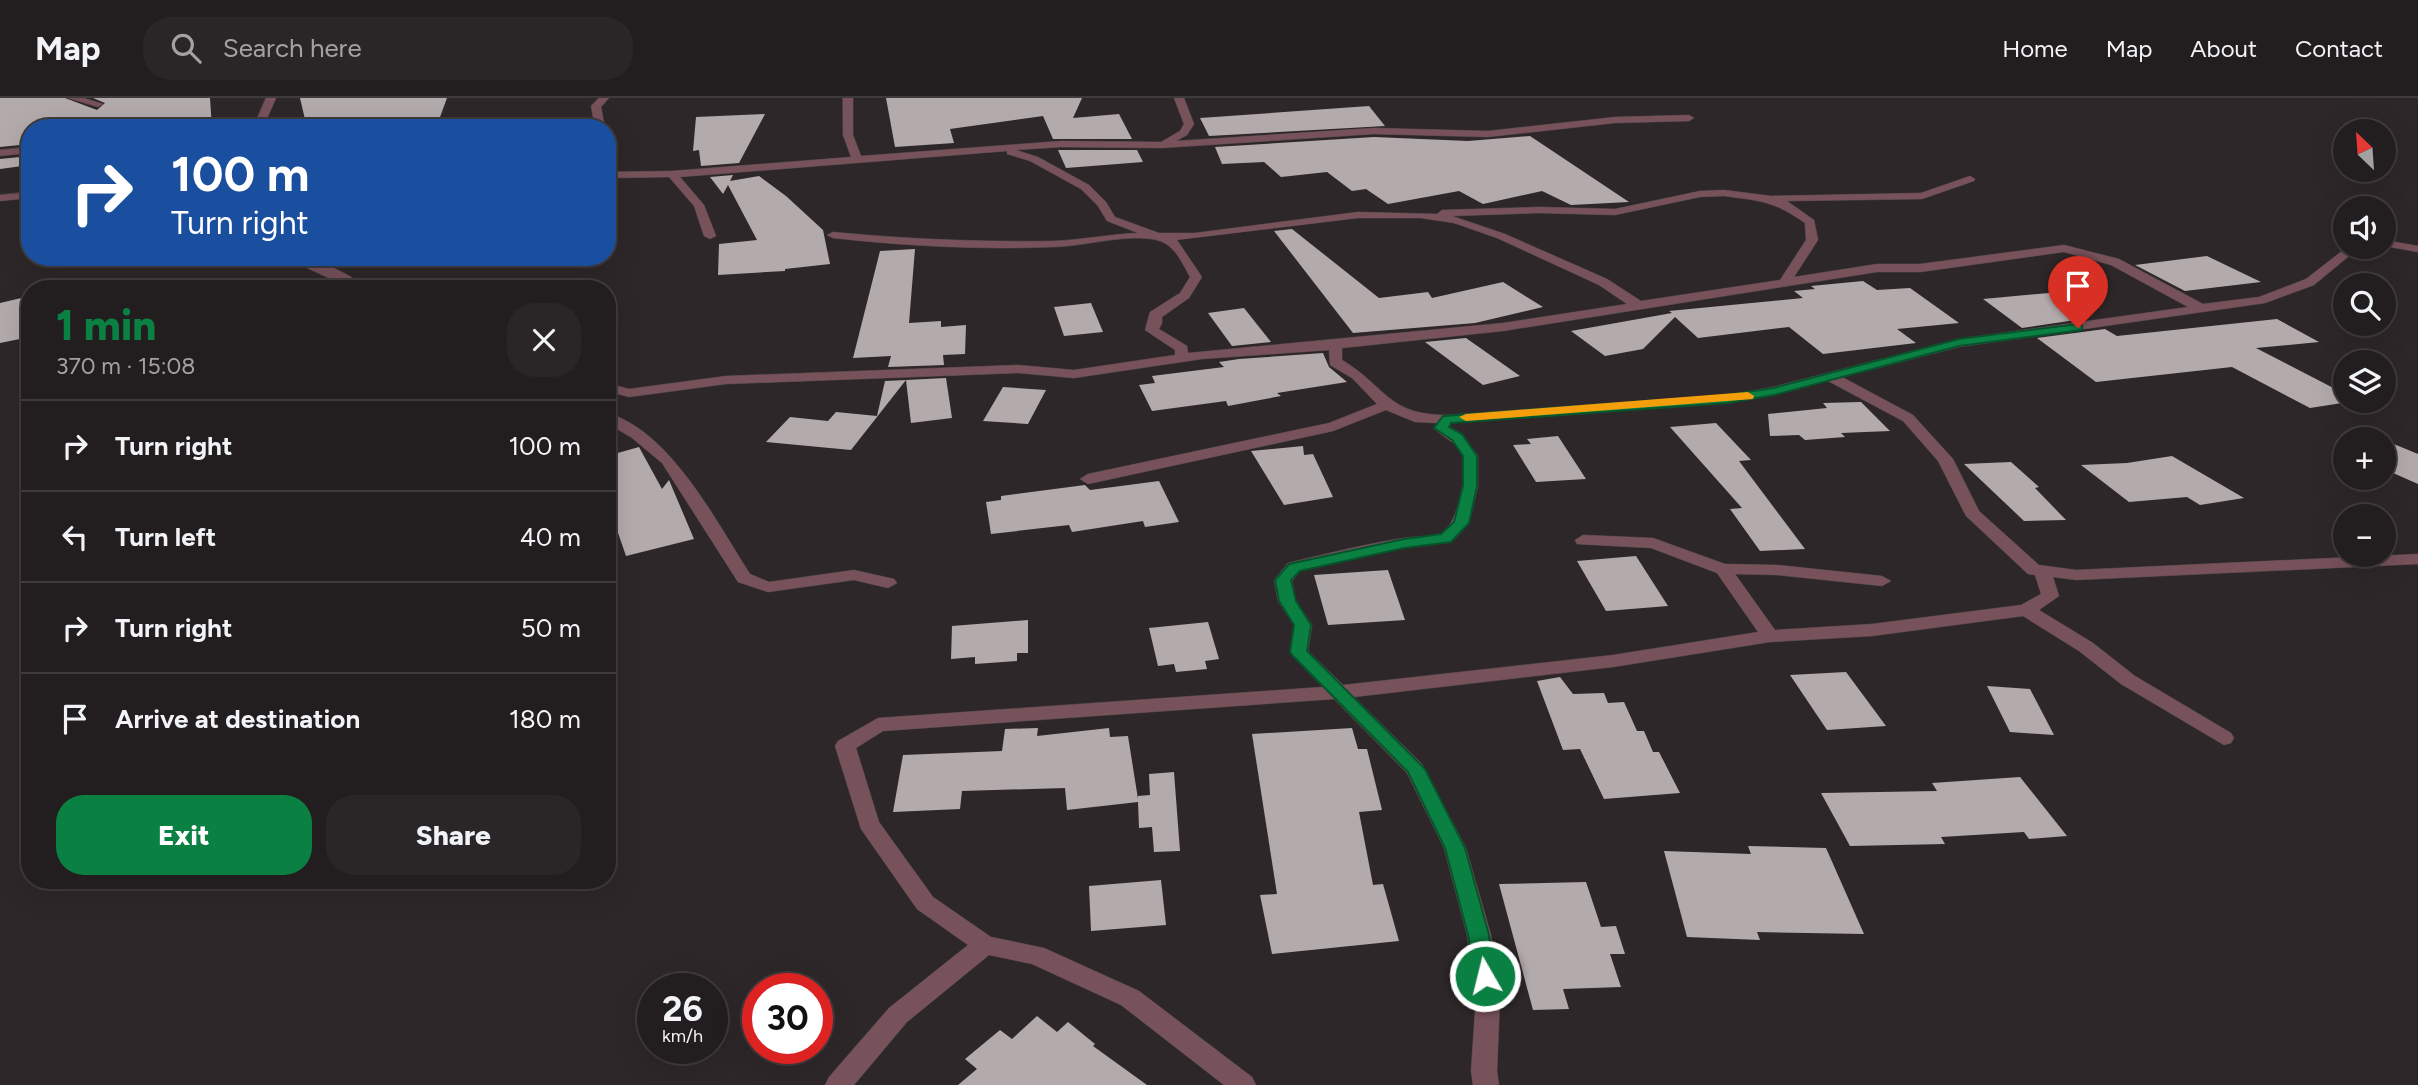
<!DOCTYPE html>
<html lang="en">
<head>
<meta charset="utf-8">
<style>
	body { margin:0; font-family:Figtree,sans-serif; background:#2a2628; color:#f1f3f6; height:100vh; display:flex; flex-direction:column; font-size:26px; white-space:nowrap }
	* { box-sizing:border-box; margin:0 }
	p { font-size:23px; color:#a2a2a4 }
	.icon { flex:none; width:38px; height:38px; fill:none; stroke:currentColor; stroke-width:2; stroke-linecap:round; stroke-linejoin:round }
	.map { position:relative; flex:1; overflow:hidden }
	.panel { position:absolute; left:21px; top:182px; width:595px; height:609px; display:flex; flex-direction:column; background:#221d1f; border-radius:28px; box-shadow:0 7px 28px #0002,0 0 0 2px #3f3b3d }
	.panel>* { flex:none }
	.top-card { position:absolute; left:21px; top:21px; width:595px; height:147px; border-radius:28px; box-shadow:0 7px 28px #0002,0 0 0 2px #3f3b3d; background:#1a4fa0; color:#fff; overflow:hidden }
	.needle { width:46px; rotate:335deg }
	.tools { position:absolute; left:2333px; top:21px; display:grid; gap:14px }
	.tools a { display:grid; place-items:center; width:63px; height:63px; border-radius:50%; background:#221d1f; box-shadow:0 7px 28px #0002,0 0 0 2px #3f3b3d; font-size:35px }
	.speed { position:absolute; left:637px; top:875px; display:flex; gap:14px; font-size:35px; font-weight:700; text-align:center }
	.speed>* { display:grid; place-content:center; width:91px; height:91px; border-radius:50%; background:#221d1f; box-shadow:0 7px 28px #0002,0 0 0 2px #3f3b3d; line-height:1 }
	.speed small { font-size:18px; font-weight:400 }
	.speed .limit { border:10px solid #d22; background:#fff; color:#111 }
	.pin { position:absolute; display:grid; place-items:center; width:60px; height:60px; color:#fff; margin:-72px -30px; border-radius:50% 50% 50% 0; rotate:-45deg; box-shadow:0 0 7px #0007 }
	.pin .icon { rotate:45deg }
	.me { position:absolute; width:77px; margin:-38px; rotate:352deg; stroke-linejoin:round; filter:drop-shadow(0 0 5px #0008) }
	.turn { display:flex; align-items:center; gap:24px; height:147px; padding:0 35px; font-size:32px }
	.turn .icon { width:91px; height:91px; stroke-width:2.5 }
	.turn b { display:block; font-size:49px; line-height:60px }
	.round { display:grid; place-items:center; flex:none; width:74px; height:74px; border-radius:28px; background:#2a2628 }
	.overview { display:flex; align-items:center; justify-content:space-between; height:119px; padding:0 35px }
	h1 { font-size:42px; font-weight:800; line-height:52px; color:#0b8043 }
	.cta { display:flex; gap:14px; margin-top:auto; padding:14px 35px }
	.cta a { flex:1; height:80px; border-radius:28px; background:#0b8043; color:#fff; font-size:28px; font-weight:800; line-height:80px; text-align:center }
	.cta a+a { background:#2a2628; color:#f1f3f6 }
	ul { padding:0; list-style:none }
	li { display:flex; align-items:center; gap:21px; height:91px; padding:0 35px; border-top:2px solid #3f3b3d }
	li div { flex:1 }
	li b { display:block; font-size:26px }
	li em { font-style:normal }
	header { display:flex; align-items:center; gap:42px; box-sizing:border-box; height:98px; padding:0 35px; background:#221d1f; border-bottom:2px solid #3f3b3d }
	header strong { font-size:33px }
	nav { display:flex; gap:38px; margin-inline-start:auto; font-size:24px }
	.search { width:490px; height:63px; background:#2a2628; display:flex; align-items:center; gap:18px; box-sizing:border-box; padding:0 24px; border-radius:28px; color:#a2a2a4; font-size:26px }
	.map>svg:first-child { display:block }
	.building { fill:#b3aaac }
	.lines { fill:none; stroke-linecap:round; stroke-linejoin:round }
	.minor-casing { stroke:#4b4546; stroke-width:1 }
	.minor { fill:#78525b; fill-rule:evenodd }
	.route { fill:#0b8043; stroke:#07532c; stroke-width:2 }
	.slow { fill:#f59e0b }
</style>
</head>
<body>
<header>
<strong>Map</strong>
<div class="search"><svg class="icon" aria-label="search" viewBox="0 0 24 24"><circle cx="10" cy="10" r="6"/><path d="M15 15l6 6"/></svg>Search here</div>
<nav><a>Home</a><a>Map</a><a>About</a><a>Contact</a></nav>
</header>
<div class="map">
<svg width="2418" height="987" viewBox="0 0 2418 987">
	<rect width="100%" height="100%" fill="#2e2729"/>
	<!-- building -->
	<g class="building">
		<polygon points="0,0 65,0 97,12 105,5 93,0 210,0 212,30 30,30 30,46 0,49"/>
		<polygon points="300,0 447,0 436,30 307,30"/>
		<polygon points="886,0 1082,0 1073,20 1119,16 1132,41 1053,41 1043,18 950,31 954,45 895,49"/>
		<polygon points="1369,8 1385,28 1209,38 1200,20"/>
		<polygon points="765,16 739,65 701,68 699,52 693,53 696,19"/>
		<polygon points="1530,38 1629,104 1571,107 1542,93 1483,106 1459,93 1388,106 1366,91 1352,93 1327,74 1281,79 1264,64 1222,66 1215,49 1374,39 1468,43"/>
		<polygon points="1058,52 1137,52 1143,64 1066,70"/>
		<polygon points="30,58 30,67 0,71 0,61"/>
		<polygon points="733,77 730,83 759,78 786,98 823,132 830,166 785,171 785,173 718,177 719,146 757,142 728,87 723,96 710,79"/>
		<polygon points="1292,131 1379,200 1428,194 1432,200 1503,184 1543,209 1475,225 1353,235 1274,133"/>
		<polygon points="915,151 909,225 941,223 941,229 966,227 965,256 943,257 944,267 888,269 891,258 853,260 880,153"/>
		<polygon points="2207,158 2261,184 2185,193 2135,167"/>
		<polygon points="1863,183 1877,192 1910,190 1959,225 1897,231 1916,245 1823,256 1789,229 1698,240 1675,219 1643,251 1605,258 1571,233 1672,215 1669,213 1803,200 1794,193 1815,191 1811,188"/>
		<polygon points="2049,195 2089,220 2022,230 1983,201"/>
		<polygon points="30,198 30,239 0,245 0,205"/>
		<polygon points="1091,205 1103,234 1064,238 1054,209"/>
		<polygon points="1244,210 1271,244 1232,248 1208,215"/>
		<polygon points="2277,221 2319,244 2256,250 2345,296 2345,303 2355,303 2310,310 2232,269 2096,284 2037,240 2105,231 2117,238"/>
		<polygon points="1466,240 1520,278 1483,287 1425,244"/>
		<polygon points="1323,255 1329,269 1347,284 1277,295 1281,298 1228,308 1226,303 1152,313 1139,287 1155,285 1152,278 1224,269 1219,264 1239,261"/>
		<polygon points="946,280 952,320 911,325 906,282"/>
		<polygon points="906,282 851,352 766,344 790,319 828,323 836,314 877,318 885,283"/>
		<polygon points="1003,289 1046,292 1028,326 983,323"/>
		<polygon points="1861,304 1890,333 1841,335 1845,339 1805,342 1799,337 1770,338 1768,316 1827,310 1823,305"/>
		<polygon points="1716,325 1751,362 1739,363 1805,451 1760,453 1730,411 1742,410 1670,329"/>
		<polygon points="1558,338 1586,381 1536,384 1513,347 1531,346 1527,341"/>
		<polygon points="2384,342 2418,356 2418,386 2384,371"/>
		<polygon points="1303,348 1304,357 1313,356 1333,399 1284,407 1251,353"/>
		<polygon points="639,349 662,391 669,382 694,441 626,458 607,403 607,358"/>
		<polygon points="2172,358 2244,400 2200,407 2187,399 2129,404 2081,367 2127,365"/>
		<polygon points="2011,364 2039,389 2035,390 2066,422 2024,423 1964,366"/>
		<polygon points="1159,383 1179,424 1145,429 1143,423 1072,434 1069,427 991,436 986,404 1001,402 1001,398 1085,387 1090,392"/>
		<polygon points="1636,458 1668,508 1606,513 1577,463"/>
		<polygon points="1388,472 1405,522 1328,527 1314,477"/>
		<polygon points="1028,522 1028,555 1017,555 1017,563 975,566 975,559 951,561 952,528"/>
		<polygon points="1208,524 1219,561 1205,563 1207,571 1176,574 1174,566 1158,568 1149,530"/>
		<polygon points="1846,574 1886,628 1827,632 1790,577"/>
		<polygon points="1560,579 1573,596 1604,595 1608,605 1624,604 1637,633 1644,633 1653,654 1659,654 1680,695 1604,701 1580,651 1563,652 1537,583"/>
		<polygon points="1987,588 2030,591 2054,637 2010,634"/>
		<polygon points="1038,630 1037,638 1109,630 1110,639 1128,638 1138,701 1138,698 1150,697 1149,676 1174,674 1180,753 1154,754 1152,729 1139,730 1138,704 1067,712 1065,690 962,693 960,711 893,714 903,657 1002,653 1005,631"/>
		<polygon points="1352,630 1358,651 1367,651 1382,712 1359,714 1373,787 1383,786 1399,843 1272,856 1260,797 1277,796 1252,636"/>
		<polygon points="2020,679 2067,738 2029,741 2024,734 1941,739 1945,746 1850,748 1821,695 1937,693 1932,685"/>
		<polygon points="1748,748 1826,750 1864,836 1757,834 1760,842 1687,839 1664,753 1751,756"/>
		<polygon points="1161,782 1166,827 1091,833 1089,788"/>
		<polygon points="1586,784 1601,829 1616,828 1625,856 1610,856 1621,889 1563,891 1569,911 1533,912 1499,786"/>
		<polygon points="1037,918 1057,934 1068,924 1095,946 1093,948 1147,987 958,987 977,971 965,961 1000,932 1012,941"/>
	</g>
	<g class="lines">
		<defs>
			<g id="minor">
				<polygon points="68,0 84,0 103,6 98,9"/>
				<polygon points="266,0 276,0 263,30 253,30"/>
				<polygon points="599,0 609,0 601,9 605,30 595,30 591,8"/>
				<path d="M843 0H853V37L861 58 1061 43 1161 44 1180 33 1184 26 1174 0H1184L1194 26 1187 37 1176 43 1374 30 1488 33 1615 19 1689 17 1694 20 1689 23 1615 25 1488 39 1374 36 1162 50 1061 49 1016 52 1038 59 1089 87 1106 104 1115 119 1159 135H1195L1358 114 1437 116 1442 112 1539 109 1615 111 1700 93 1724 92 1771 98 1921 95 1970 78 1975 81 1974 83 1922 101 1787 103 1814 122 1818 142 1794 179 1877 166H1920L2064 147 2119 161 2203 206 2259 199 2306 181 2347 149H2360L2314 187 2265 205 1959 249 1842 279 1913 317 1953 361 1979 413 2039 467 2076 472 2418 456V466L2076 482 2053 479 2059 498 2039 512 2093 545 2135 578 2231 635 2234 640 2231 645 2224 647 2121 586 2079 553 2023 518 1872 538 1770 544 1613 569 1354 599 1422 666 1466 750 1491 837 1500 899 1497 973 1499 987H1473L1471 973 1476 899 1467 837 1444 750 1407 675 1334 601 883 633 856 650 879 724 933 799 991 839 1044 850 1139 893 1252 979 1256 987H1224L1121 907 1032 866 989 857 907 924 854 987H825L829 979 889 910 968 847 917 811 861 731 835 648 838 643 878 620 1323 589 1290 554 1294 527 1278 503 1274 482 1288 465C1326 456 1365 446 1404 440 1415 438 1432 440 1442 435 1458 426 1469 371 1461 355 1454 342 1443 340 1434 330L1437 325 1415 324 1386 312 1333 333 1088 386 1080 381 1088 376 1329 325 1377 306 1352 280 1330 267 1329 252 1202 261 1074 280 1018 275 726 286 629 299 607 293V285L629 291 726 278 1018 267 1074 272 1175 257V252L1145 232 1150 214 1180 195 1190 179C1182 165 1176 149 1160 143 1131 134 1083 149 1053 149 980 152 906 148 833 140L827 137 833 134C906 141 979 144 1053 143 1082 142 1110 136 1138 135L1107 123 1098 108 1081 91 1030 63 1007 56V53L680 79 704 107 716 138 710 141 704 138 694 108 669 79 607 80V74L672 73 851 59 843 37ZM1724 98C1761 103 1774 103 1805 125L1806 142 1780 182 1641 203 1607 181 1505 136 1452 118 1539 115 1615 117 1700 99ZM1358 120H1421L1454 125 1497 140 1599 187 1627 206 1503 225 1188 255 1187 248 1159 231 1162 225V219L1189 200 1202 179 1177 142ZM2064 154 2111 167 2188 209 1959 241 1773 289 1728 297 1447 317C1387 317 1387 289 1342 262V250L1503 233 1877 174H1920ZM1828 283 1903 323 1938 363 1966 418 2028 476 2035 477 2041 496 2021 507 1872 526 1775 532 1735 476 1777 477 1882 488 1891 483 1882 478 1777 467 1725 466 1653 440 1583 437 1575 442 1577 446 1651 450 1717 475 1758 534 1613 557 1343 587 1308 553 1312 527 1296 503 1292 483 1300 473 1403 450 1452 444 1469 425 1478 388V358L1462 336 1449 329 1452 325 1728 305Z"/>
				<polygon points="30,49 30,55 0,58 0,52"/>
				<polygon points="607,57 612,63 607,66"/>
				<polygon points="30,94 30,100 0,103 0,97"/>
				<polygon points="2384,142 2418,148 2418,154 2384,148"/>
				<path d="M284 159C311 159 347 172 367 191H352Z"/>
				<path d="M607 315C670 332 717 425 750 476L769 484 854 472 894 481 897 485 888 490 854 482 768 494 738 484 662 365 632 340 607 325Z"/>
			</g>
		</defs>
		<!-- minor casing -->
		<use href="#minor" class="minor-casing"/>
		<!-- minor -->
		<use href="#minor" class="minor"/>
	</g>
	<!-- route -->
	<polygon class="route" points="2078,226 2082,227 2082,232 1959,248 1774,297 1728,305 1451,325 1449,329 1462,336 1477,358 1477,388 1469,425 1451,444 1404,450 1300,473 1291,482 1296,503 1311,527 1307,553 1425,671 1465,750 1489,837 1496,878 1492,885 1485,887 1477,885 1468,837 1445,750 1408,674 1293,558 1290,554 1294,527 1279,503 1275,482 1289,466 1404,441 1441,436 1454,424 1463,388 1463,358 1452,342 1434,330 1443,318 1728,297 1773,290 1959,241"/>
	<!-- slow -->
	<polygon class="slow" points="1748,294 1754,298 1753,301 1466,323 1459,319 1466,316"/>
</svg>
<div class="tools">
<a><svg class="needle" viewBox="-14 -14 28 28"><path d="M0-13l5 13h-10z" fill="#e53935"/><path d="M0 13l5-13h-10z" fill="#a2a2a4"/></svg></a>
<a><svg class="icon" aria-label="sound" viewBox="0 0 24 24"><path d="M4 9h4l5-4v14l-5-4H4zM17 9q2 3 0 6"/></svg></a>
<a><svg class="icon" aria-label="search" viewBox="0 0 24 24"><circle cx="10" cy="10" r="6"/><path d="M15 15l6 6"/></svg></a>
<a><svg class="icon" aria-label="layers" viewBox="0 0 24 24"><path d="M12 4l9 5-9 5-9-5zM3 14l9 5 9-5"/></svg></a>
<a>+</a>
<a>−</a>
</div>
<div class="speed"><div>26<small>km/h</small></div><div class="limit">30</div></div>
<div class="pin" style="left:2078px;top:230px;background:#d93025"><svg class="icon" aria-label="arrive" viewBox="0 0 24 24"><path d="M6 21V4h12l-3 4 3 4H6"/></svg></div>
<svg class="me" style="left:1485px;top:878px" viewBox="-20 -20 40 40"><circle r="17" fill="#0b8043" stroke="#fff" stroke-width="3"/><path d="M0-11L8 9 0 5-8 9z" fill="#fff"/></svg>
<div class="top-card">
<div class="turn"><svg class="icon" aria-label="right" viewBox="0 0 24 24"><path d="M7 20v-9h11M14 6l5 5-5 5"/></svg><div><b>100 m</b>Turn right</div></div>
</div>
<section class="panel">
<div class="overview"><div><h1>1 min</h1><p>370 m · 15:08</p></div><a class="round"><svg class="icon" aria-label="close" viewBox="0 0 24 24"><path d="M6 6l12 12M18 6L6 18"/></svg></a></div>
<ul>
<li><svg class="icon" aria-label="right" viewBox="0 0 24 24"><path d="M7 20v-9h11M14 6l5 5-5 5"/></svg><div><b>Turn right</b></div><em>100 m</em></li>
<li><svg class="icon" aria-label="left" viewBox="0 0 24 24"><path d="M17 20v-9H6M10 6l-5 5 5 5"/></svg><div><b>Turn left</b></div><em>40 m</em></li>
<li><svg class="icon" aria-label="right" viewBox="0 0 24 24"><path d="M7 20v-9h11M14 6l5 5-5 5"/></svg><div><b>Turn right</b></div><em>50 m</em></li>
<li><svg class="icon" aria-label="arrive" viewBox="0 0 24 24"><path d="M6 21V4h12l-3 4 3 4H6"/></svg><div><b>Arrive at destination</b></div><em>180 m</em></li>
</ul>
<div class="cta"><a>Exit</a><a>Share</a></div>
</section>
</div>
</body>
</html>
